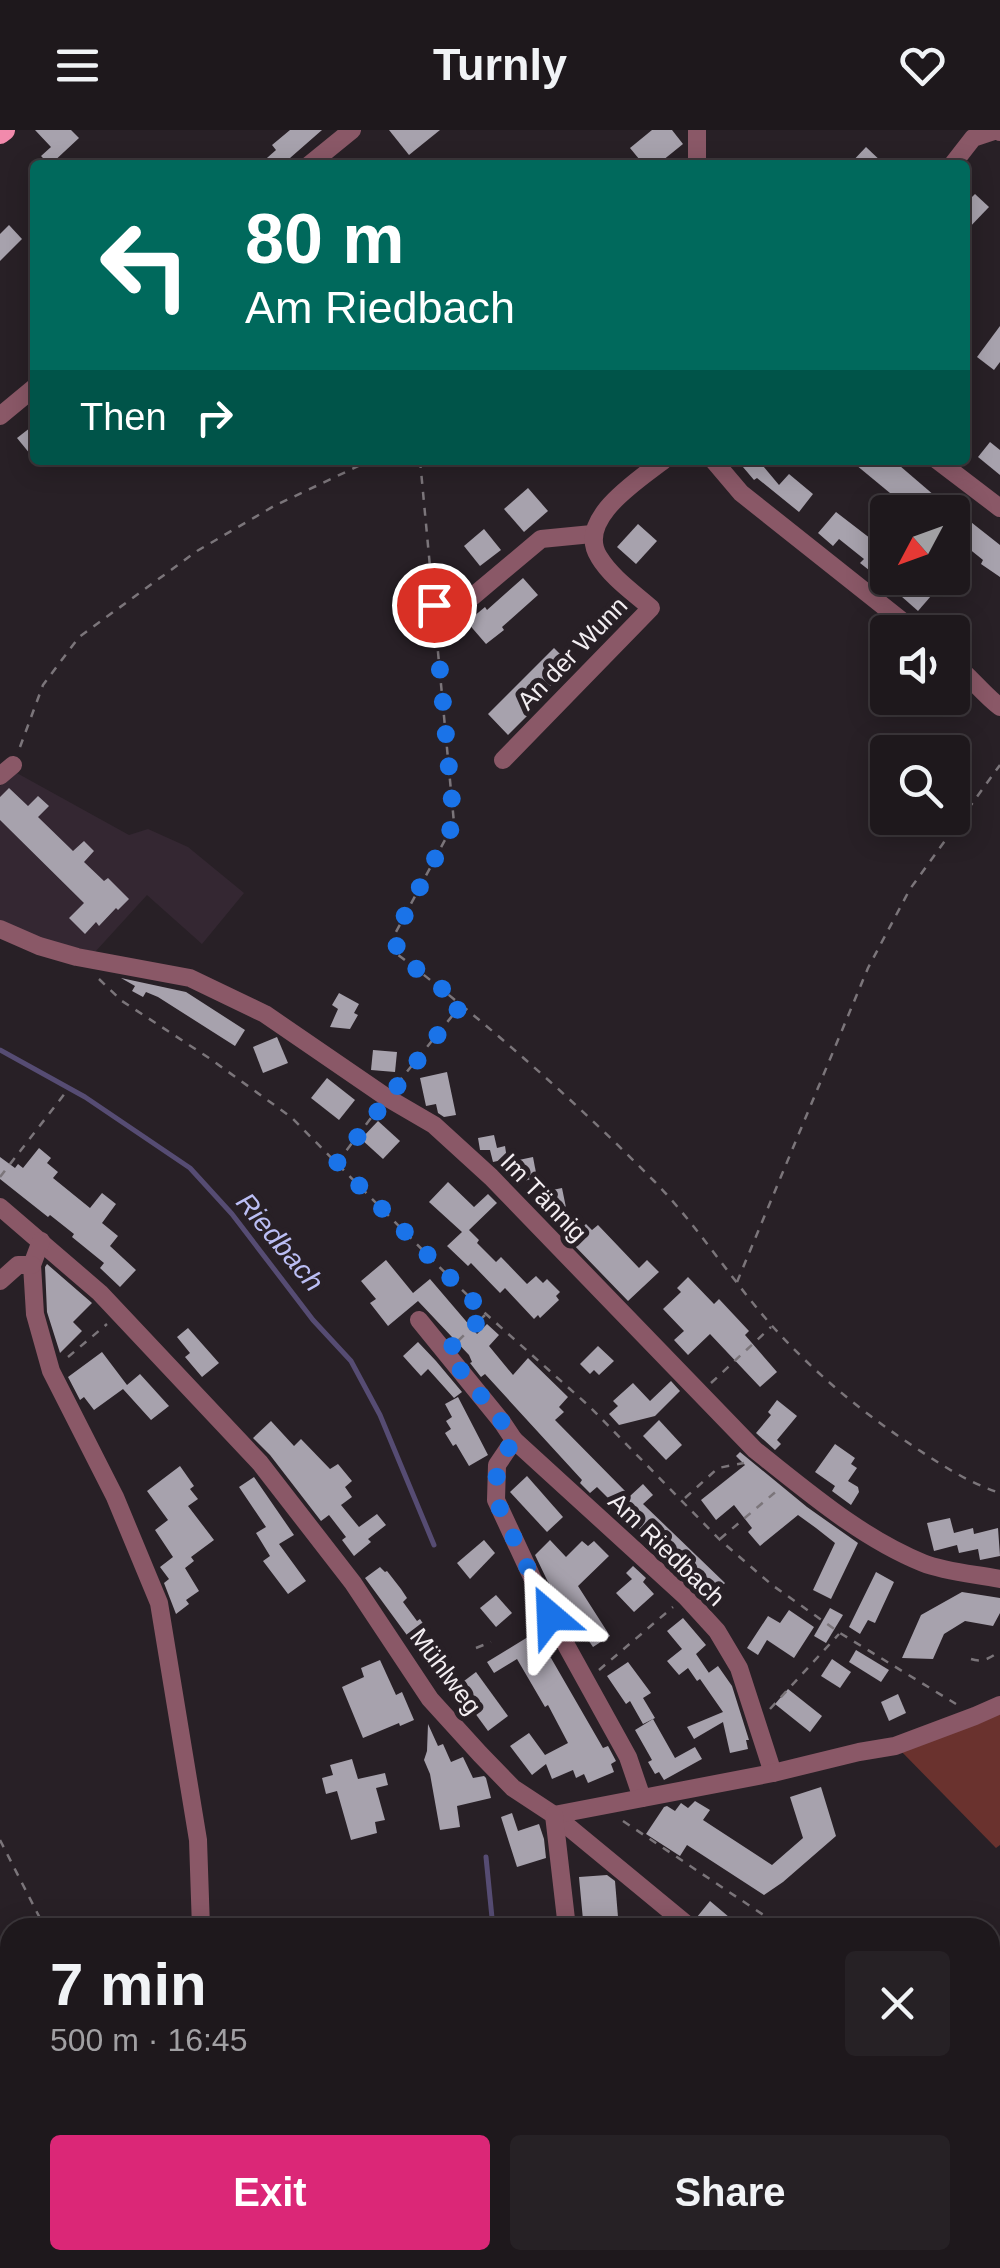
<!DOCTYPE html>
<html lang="en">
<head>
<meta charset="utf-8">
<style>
	body { margin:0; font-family:Arial,sans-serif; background:#262125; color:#f1f3f6; height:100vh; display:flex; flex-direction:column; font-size:38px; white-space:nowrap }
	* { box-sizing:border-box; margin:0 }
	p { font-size:32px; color:#a1a0a3 }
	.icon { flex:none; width:55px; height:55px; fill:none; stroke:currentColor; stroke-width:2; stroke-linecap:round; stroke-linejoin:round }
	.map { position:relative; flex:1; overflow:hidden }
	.drawer { position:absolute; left:0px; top:1788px; width:1000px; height:352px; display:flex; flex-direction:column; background:#1e181c; border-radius:30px 30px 0 0; box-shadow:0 5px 25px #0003,0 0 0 2px #3c373b }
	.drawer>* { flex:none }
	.guide { position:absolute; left:30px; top:30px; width:940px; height:305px; border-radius:10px; box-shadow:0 5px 25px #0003,0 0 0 2px #3c373b; background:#00695c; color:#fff; overflow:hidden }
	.needle { width:65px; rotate:229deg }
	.buttons { position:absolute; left:870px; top:365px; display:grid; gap:20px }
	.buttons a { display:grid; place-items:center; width:100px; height:100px; border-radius:10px; background:#1e181c; box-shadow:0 5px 25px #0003,0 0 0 2px #3c373b; font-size:50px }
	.pin { position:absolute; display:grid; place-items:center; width:85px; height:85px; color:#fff; margin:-42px; border:5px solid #fff; border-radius:50%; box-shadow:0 2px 10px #0007 }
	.me { position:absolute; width:110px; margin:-55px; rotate:334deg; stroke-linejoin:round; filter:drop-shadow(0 0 8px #0008) }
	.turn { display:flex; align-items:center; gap:35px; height:210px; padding:0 50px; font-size:45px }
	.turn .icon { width:130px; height:130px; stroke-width:2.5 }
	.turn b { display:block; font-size:70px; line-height:85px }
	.then { display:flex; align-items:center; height:95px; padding:0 50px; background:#0003; gap:20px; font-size:38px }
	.round { display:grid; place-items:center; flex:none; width:105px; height:105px; border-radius:10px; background:#262125 }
	.head { display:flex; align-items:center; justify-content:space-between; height:170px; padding:0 50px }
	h1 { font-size:60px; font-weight:600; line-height:75px }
	.button { display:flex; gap:20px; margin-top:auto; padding:20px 50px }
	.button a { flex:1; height:115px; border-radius:10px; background:#db2777; color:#fff; font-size:40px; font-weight:600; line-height:115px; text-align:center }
	.button a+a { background:#262125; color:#f1f3f6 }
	header { display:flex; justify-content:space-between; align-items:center; height:130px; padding:0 50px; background:#1e181c; font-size:45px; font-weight:600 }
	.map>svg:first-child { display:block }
	.built { fill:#342732 }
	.green { fill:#6a322e }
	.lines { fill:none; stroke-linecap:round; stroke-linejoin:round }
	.stream { stroke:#564c73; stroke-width:5 }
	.building { fill:#a7a2ad }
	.path { stroke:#7b757a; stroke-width:2.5; stroke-dasharray:8 8; stroke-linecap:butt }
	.minor { stroke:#8a5867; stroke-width:18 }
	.major { stroke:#f28aac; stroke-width:22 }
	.route { stroke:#1a73e8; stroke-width:18; stroke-dasharray:0 32.4 }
	.labels { text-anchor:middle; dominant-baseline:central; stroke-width:10; stroke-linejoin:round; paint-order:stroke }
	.street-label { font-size:25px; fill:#f3eef2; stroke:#282026 }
	.water-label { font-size:28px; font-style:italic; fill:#bbbef4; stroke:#282026 }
</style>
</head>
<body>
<header><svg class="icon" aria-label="menu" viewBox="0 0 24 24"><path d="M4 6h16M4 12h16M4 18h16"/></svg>Turnly<svg class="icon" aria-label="heart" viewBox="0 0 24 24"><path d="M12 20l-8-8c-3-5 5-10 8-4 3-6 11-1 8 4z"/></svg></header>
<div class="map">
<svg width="1000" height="2138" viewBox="0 0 1000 2138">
	<rect width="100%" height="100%" fill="#282026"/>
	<!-- built -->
	<polygon class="built" points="15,642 129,705 148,699 188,717 244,763 202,814 147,765 95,822 47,811 0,790 0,656"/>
	<!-- green -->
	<polygon class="green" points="1000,1581 1000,1715 996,1718 899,1619"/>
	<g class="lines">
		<!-- stream -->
		<g class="stream">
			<polyline points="0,920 85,967 190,1038 232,1084 313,1190 351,1231 380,1285 434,1415"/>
			<polyline points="486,1727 493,1798"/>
		</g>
	</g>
	<!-- building -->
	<g class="building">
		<polygon points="35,0 71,0 79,8 50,35 41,26 51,17"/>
		<polygon points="290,0 322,0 282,35 259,35 276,20 272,15"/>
		<polygon points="389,0 440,0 409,25"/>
		<polygon points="652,0 672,0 683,14 657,35 644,35 630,18"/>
		<polygon points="866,17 885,35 849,35"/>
		<polygon points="975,64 989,77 965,102 965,74"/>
		<polygon points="9,95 22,109 0,131 0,104"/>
		<polygon points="1000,196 1000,232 994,240 977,227"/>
		<polygon points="35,294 35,330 17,308"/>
		<polygon points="990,312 1000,320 1000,345 978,327"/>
		<polygon points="737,330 758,330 779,355 789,344 813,364 799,382 757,348 754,350"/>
		<polygon points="850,330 893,330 942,372 933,382 913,382"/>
		<polygon points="528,358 548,381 524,402 504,379"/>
		<polygon points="952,380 960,387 962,385 1000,415 1000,447 981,434 983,430 952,405"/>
		<polygon points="836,382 875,412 872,416 888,428 888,455 860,433 864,429 839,409 833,416 818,403"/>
		<polygon points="638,394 657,411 636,434 617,417"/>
		<polygon points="484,399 501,420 480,436 464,416"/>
		<polygon points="523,448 538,465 502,497 504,500 486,514 467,492 485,477 487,480"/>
		<polygon points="911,449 931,466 918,481 901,466 901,461"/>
		<polygon points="554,518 571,535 525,582 528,585 508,605 488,584"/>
		<polygon points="9,658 28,676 38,666 49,676 38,687 73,721 84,711 94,721 84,732 104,751 108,748 129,769 118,780 116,778 99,796 96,792 85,804 69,788 84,773 0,690 0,667"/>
		<polygon points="121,848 186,862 245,900 235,916 158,867 146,862 143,867 132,861 135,856"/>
		<polygon points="339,863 359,874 354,883 358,885 350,899 330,897 338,879 332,875"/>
		<polygon points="277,907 288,933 263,943 253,917"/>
		<polygon points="373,920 397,922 395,942 371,940"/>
		<polygon points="447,942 456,985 444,987 438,983 436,974 426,976 420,948"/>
		<polygon points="327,948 355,970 339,990 311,968"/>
		<polygon points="378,991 400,1011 383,1029 361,1009"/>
		<polygon points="494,1005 497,1018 505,1016 507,1029 493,1032 490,1020 480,1020 478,1008"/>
		<polygon points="39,1018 51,1028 47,1033 58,1042 53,1048 90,1078 102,1063 116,1074 102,1093 118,1106 110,1116 136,1140 120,1157 100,1138 104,1133 72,1107 74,1104 50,1085 48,1087 0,1049 0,1027 15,1038 18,1034 23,1038"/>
		<polygon points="533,1027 537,1048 514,1053 507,1045 504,1033"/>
		<polygon points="448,1052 474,1077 488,1064 497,1073 469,1100 479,1110 477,1113 496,1132 501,1127 527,1154 536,1146 543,1153 547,1149 560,1162 556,1166 559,1170 540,1188 538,1185 534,1189 505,1158 500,1163 471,1133 468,1136 447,1116 462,1102 429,1072"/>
		<polygon points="562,1058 572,1107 586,1094 592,1100 598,1095 639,1138 647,1130 659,1142 628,1171 542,1082 538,1063"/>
		<polygon points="386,1130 413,1163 430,1149 477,1204 487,1194 499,1205 489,1216 513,1245 528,1228 568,1267 559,1277 564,1282 555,1290 630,1366 643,1354 653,1365 643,1374 725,1453 711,1469 669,1430 667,1432 651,1418 655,1415 597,1357 590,1363 580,1353 582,1350 485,1244 481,1247 470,1233 472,1232 469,1225 418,1171 388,1196 370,1173 376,1169 361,1151"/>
		<polygon points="47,1134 92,1173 73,1192 82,1201 60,1223 47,1182 45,1137"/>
		<polygon points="688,1147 714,1174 719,1169 749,1201 745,1205 777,1242 760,1257 710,1204 688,1225 674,1210 684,1201 663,1179 681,1162 677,1158"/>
		<polygon points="188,1198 219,1233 202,1247 185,1227 190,1223 177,1207"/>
		<polygon points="418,1212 436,1231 462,1262 454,1268 428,1239 421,1246 403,1226"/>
		<polygon points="598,1216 614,1231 599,1245 594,1240 590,1244 580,1234"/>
		<polygon points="102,1222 127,1255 140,1244 169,1276 151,1290 123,1259 94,1280 84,1267 80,1270 68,1247"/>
		<polygon points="671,1251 680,1261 655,1286 619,1295 609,1284 618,1276 613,1271 633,1253 650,1271"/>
		<polygon points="458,1267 488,1325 469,1336 456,1314 453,1316 445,1303 451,1299 446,1291 452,1287 445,1274"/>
		<polygon points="777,1270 797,1286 777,1310 781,1314 775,1320 756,1303 771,1285 768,1282"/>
		<polygon points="659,1290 682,1315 666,1330 643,1306"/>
		<polygon points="271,1291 294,1316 301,1309 330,1339 338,1334 352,1351 345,1357 352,1367 341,1375 359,1397 377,1384 386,1395 368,1409 371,1412 354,1426 342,1410 346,1407 329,1385 321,1391 270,1325 253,1308"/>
		<polygon points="835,1314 855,1328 851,1334 857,1338 848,1351 858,1357 859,1362 851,1375 832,1361 835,1356 815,1342"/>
		<polygon points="740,1322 807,1377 858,1413 831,1469 813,1460 835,1413 816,1398 798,1385 760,1416 748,1402 752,1398 734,1375 716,1390 701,1370 745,1335 736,1326"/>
		<polygon points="180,1336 194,1356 190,1359 198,1369 188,1376 214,1410 191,1427 194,1431 185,1438 199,1461 186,1470 189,1474 176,1484 164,1453 169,1449 160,1437 173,1427 155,1400 168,1390 147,1361"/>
		<polygon points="527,1346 563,1387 547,1402 510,1362"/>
		<polygon points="254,1347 294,1405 279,1414 306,1451 288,1464 263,1431 270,1426 256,1403 266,1397 239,1357"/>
		<polygon points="950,1388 954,1403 973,1398 974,1404 998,1398 1000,1426 980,1430 978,1419 959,1423 957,1415 934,1421 927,1393"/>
		<polygon points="484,1410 495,1423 470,1449 457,1433"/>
		<polygon points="550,1410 566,1427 582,1411 588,1416 594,1411 609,1426 578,1456 610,1506 593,1517 547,1450 535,1425"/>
		<polygon points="633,1436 646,1448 643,1452 654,1464 634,1482 616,1463 632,1449 626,1443"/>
		<polygon points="380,1437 385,1442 387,1441 401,1459 407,1468 403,1472 417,1491 420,1489 428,1501 412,1512 365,1448"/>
		<polygon points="876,1442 894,1452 875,1493 868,1490 860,1504 849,1497"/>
		<polygon points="962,1462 1000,1468 1000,1483 993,1496 965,1491 944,1504 933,1529 902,1528 921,1485"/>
		<polygon points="496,1465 512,1483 496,1497 480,1478"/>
		<polygon points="830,1478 843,1485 826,1513 814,1506"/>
		<polygon points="789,1480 814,1497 794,1528 767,1510 758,1525 747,1518 768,1486 780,1493"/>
		<polygon points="683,1488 706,1515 696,1524 709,1543 703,1547 718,1536 732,1556 749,1610 746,1610 748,1619 730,1623 723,1592 694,1609 687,1597 723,1582 700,1549 697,1551 688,1538 679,1545 667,1531 682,1519 667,1501"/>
		<polygon points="536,1502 603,1618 608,1616 616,1631 611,1634 614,1642 588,1653 584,1644 576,1648 573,1640 552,1649 546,1634 532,1645 510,1616 529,1603 545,1625 568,1613 548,1575 545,1577 517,1529 494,1543 487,1532"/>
		<polygon points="856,1520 889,1540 881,1552 849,1532"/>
		<polygon points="832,1529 851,1542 840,1558 821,1546"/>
		<polygon points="380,1530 396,1565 402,1562 414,1590 400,1596 399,1593 363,1608 342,1557 364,1547 361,1538"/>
		<polygon points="628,1532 651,1563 643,1568 655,1588 643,1594 630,1571 626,1574 607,1546"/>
		<polygon points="476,1542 508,1586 488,1601 456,1557"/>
		<polygon points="788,1559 822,1586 810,1602 775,1574"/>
		<polygon points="898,1564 906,1583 889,1591 881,1572"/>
		<polygon points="653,1589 675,1628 695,1617 702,1629 664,1650 659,1642 655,1644 648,1632 652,1630 635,1600"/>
		<polygon points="428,1594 438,1616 443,1614 451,1632 463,1627 473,1648 484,1646 486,1648 491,1668 457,1676 460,1697 440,1700 430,1644 424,1630 427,1621"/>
		<polygon points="352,1629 358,1649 385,1643 388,1655 376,1658 385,1690 375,1692 377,1703 351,1710 337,1661 326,1664 322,1648 333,1645 330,1635"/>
		<polygon points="821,1657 836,1706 783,1752 764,1765 687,1715 680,1726 646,1704 664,1677 667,1676 675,1681 681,1673 688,1678 695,1671 710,1680 703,1690 772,1735 803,1708 790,1667"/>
		<polygon points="512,1683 518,1701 539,1694 544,1709 546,1728 517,1737 501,1687"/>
		<polygon points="607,1745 615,1751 618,1787 583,1790 579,1747"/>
		<polygon points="710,1771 742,1798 710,1798 700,1789 697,1787"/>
	</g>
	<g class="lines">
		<!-- path -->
		<g class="path">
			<path d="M420 330 454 693 396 802 397 824C488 894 573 969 654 1051 698 1096 732 1151 774 1198 814 1242 858 1279 907 1312 937 1332 966 1352 1000 1363"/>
			<polyline points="20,617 43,555 79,507 197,421 274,376 371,330"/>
			<polyline points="99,849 122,871 209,928 291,987 486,1184 589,1276 720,1410 772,1455 840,1503 956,1574"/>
			<polyline points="397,954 461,875"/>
			<polyline points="337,1033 377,980"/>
			<polyline points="0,1047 66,962"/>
			<polyline points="737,1152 868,838 910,759 1000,635"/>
			<polyline points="458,1211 485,1185"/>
			<polyline points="68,1227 107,1194"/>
			<polyline points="711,1253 771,1197"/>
			<polyline points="685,1368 718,1338 744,1333"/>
			<polyline points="720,1409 779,1359"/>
			<polyline points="476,1518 491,1512"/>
			<path d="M971 1529C983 1533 990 1528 1000 1521"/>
			<polyline points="599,1540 673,1477"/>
			<polyline points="770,1579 839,1504"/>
			<polyline points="623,1691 768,1788 778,1798"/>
			<polyline points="0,1710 45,1798"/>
			<polyline points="990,2009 1000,2018"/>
			<polyline points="990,2041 1000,2051"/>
			<polyline points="152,2130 156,2138"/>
		</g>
		<!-- minor -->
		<g class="minor">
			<polyline points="697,0 697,35"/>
			<polyline points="309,35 352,0"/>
			<polyline points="952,35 973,8 997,0 1000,2"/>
			<polyline points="0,286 35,257"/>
			<polyline points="713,330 741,363 916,502"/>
			<polyline points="937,330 1000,378"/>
			<polyline points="472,467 541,409 592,404"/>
			<path d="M952 532C970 546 982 563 1000 577"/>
			<path d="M503 630 651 478C634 463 611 447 599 427 575 389 639 350 664 330"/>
			<polyline points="0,646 13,635"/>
			<path d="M0 799 39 816 77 827 190 848 265 884 386 967 434 995 491 1047 755 1320C807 1361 861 1408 923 1433 946 1442 975 1444 1000 1449"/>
			<polyline points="0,1077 100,1163 260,1333 353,1453 430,1569 480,1624 513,1658 554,1685 691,1798"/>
			<polyline points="41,1111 32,1135 35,1184 51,1241 115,1367 159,1473 198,1710 201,1798"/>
			<polyline points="0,1151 18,1135 32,1135"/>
			<polyline points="419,1190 502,1292 514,1310"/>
			<polyline points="642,1668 628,1627 550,1486 496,1370 497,1335 514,1310 685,1466 717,1501 739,1538 773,1643"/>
			<polyline points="554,1685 773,1643 859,1622 895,1616 975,1586 1000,1575"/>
			<polyline points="554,1685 567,1798"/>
			<polyline points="215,2130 215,2138"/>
			<polyline points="533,2130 534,2138"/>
			<polyline points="728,2130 732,2136 731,2138"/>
		</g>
		<!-- major -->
		<polyline class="major" points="0,3 4,0"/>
	</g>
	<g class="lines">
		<!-- route -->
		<polyline class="route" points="434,475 454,693 396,802 397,824 462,874 337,1033 486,1184 446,1222 502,1292 514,1310 497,1335 496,1370 550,1486"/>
	</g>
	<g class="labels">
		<!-- street labels -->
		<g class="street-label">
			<text transform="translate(572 523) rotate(-46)">An der Wunn</text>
			<text transform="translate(544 1067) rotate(46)">Im Tännig</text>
			<text transform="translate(667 1419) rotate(44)">Am Riedbach</text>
			<text transform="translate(446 1541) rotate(53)">Mühlweg</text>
		</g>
		<!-- water labels -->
		<g class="water-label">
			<text transform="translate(280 1112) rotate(50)">Riedbach</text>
		</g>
	</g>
</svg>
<div class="buttons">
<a><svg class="needle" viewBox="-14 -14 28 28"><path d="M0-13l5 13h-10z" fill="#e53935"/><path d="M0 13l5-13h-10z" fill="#a1a0a3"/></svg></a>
<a><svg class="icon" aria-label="sound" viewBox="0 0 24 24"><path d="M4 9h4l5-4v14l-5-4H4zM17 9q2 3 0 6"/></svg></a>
<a><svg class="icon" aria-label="search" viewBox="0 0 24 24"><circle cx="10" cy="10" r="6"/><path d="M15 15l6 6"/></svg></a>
</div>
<div class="pin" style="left:434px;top:475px;background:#d93025"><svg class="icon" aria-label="arrive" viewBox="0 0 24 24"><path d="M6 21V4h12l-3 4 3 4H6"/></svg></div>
<svg class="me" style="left:550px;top:1486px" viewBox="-20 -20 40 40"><path d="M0-17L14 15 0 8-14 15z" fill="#1a73e8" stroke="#fff" stroke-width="4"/></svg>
<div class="guide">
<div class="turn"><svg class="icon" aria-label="left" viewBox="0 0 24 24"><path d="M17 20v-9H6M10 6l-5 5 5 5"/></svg><div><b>80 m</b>Am Riedbach</div></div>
<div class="then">Then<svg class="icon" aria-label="right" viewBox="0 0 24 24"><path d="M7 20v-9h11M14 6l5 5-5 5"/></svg></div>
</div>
<section class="drawer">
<div class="head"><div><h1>7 min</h1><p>500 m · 16:45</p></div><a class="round"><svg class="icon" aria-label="close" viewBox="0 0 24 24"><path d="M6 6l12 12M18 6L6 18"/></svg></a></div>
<div class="button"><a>Exit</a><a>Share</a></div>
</section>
</div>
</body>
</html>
